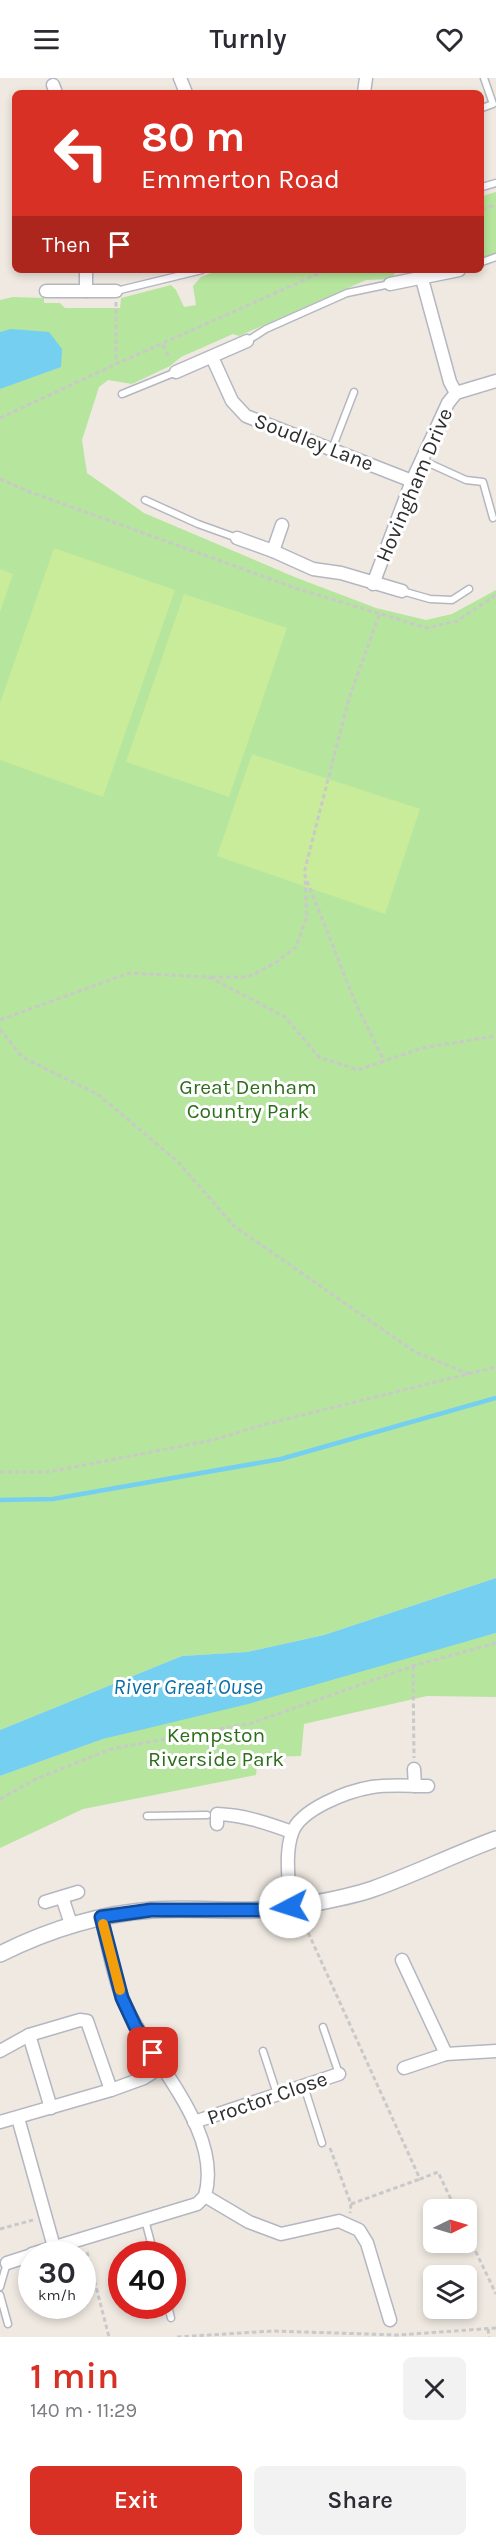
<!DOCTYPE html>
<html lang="en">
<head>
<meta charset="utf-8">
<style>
	body { margin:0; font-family:Karla,sans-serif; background:#f2f2f3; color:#2b2b33; height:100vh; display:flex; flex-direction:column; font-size:22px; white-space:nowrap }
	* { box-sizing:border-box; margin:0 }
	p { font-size:20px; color:#7c7c81 }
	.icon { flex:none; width:33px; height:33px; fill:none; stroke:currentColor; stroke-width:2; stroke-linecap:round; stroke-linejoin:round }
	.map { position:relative; height:2259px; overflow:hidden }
	.side { display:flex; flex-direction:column; background:#fff; flex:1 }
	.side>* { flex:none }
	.banner { position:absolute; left:12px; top:12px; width:472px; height:183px; border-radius:9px; box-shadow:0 3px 9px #0003; background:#d93025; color:#fff; overflow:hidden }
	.needle { width:39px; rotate:85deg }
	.tools { position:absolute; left:423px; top:2121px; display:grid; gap:12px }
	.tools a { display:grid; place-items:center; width:54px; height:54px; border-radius:9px; background:#fff; box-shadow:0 3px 9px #0003; font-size:30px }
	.speed { position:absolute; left:18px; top:2163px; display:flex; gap:12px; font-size:30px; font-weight:700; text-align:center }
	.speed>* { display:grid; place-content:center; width:78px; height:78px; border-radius:50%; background:#fff; box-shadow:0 3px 9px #0003; line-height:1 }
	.speed small { font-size:15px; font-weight:400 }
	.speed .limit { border:9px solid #d22; background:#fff; color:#111 }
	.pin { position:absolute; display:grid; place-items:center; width:51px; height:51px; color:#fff; margin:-26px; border-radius:12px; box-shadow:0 3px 9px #0006 }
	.me { position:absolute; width:66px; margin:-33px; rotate:265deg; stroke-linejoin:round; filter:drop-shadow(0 0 4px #0008) }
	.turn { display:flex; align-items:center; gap:21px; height:126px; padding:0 30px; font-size:27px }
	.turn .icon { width:78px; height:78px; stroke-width:2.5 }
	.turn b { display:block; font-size:42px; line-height:51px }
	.then { display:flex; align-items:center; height:57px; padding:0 30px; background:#0003; gap:12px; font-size:22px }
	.round { display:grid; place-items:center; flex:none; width:63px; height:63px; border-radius:9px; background:#f2f2f3 }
	.headline { display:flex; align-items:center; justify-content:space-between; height:102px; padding:0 30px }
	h1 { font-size:36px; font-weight:600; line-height:45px; color:#d93025 }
	.button { display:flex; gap:12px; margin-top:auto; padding:12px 30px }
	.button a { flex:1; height:69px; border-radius:9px; background:#d93025; color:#fff; font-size:24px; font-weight:600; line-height:69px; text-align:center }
	.button a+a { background:#f2f2f3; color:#2b2b33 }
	header { display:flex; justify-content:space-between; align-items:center; height:78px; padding:0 30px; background:#fff; font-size:27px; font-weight:600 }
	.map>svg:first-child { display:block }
	.green { fill:#b6e59e }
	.pitch { fill:#c9ec9a }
	.water { fill:#75cff0 }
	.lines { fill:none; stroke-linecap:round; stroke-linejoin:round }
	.stream { stroke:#75cff0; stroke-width:4.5 }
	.service-casing { stroke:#b4b7c1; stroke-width:9 }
	.minor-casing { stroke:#b4b7c1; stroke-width:15 }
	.tertiary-casing { stroke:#b4b7c1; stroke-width:18 }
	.path { stroke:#c9c9c9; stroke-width:3; stroke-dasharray:4.5 3; stroke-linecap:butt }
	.service { stroke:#fff; stroke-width:6 }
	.minor { stroke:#fff; stroke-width:12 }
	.tertiary { stroke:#fff; stroke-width:15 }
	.route-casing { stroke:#114b97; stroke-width:15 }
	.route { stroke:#1a73e8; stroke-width:10 }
	.slow { stroke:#f59e0b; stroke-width:10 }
	.labels { text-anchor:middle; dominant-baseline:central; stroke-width:6; stroke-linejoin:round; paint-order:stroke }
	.street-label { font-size:21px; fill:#2e2e2e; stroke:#fff }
	.park-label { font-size:21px; fill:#2c6e1b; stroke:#fff }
	.water-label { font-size:22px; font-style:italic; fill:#0d6fa3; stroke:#fff }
</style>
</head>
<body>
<header><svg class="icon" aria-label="menu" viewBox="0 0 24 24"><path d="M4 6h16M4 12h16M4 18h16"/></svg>Turnly<svg class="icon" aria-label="heart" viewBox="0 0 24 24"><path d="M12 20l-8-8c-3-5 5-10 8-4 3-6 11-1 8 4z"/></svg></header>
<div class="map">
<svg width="496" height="2259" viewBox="0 0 496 2259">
	<rect width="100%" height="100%" fill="#efe9e1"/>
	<!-- green -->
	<g class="green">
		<polygon points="496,114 496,175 482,180 482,118"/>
		<polygon points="219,192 397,192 391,201 366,202 239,258 233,256 181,279 170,288 132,306 108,302 99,309 82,362 87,395 144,435 297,500 376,530 426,542 452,536 496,512 496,1500 324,1557 247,1574 182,1578 0,1652 0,222 13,219 44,220 44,225 60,225 65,230 120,230 121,220 171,207 176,212 184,229 196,227 193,208 201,199"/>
		<polygon points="496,1555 496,1619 427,1618 304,1646 301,1678 258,1679 256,1697 83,1731 0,1770 0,1698 103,1661"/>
	</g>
	<!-- pitch -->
	<g class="pitch">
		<polygon points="54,470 175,512 103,719 0,682 0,625"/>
		<polygon points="0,491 13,496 0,534"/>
		<polygon points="184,516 287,550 229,719 126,684"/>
		<polygon points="252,676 420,731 385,836 217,778"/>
	</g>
	<!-- water -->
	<g class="water">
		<polygon points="11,251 49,254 62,271 61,289 0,311 0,254"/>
		<polygon points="496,1500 496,1555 248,1626 103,1661 0,1698 0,1652 182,1578 247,1574 324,1557"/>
	</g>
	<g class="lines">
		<!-- stream -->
		<polyline class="stream" points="0,1422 53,1421 281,1381 496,1320"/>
		<defs>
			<g id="service">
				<polyline points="482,30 493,26 484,0"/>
				<polyline points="482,109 496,105"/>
				<polyline points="482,184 496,179"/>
				<polyline points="116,213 202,192"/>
				<polyline points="247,263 266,251 347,215 390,206"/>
				<polyline points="122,316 176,294"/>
				<polyline points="332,371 354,314"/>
				<polyline points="422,382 466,402 483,404 493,440"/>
				<polyline points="145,422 198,446 237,460"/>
				<polyline points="402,513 430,521 452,522 469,511"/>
				<polyline points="147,1738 207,1737"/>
				<polyline points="323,1949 339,1996"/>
				<polyline points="263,1973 277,2016"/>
				<polyline points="304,2008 322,2065"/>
				<polyline points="145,2142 154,2176"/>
				<polyline points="0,2209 7,2185"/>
				<polyline points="0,2217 8,2246"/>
				<polyline points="168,2228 171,2240"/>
			</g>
			<g id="minor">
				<polyline points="180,0 186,15"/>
				<polyline points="53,7 56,15"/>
				<polyline points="364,15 366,0"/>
				<polyline points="86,192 86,213"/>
				<polyline points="422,201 450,304 456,315"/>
				<polyline points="390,206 459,192"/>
				<polyline points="46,213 116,213"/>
				<polyline points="212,279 232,323 246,338 412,403"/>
				<polyline points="176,294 247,263"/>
				<polyline points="237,460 273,473 313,491 341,495 402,513"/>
				<polyline points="273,473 282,447"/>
				<polyline points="373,506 412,403 448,325 456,315 496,303"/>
				<polyline points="414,1691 415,1708"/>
				<path d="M217 1746V1736C244 1737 267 1745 292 1754"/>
				<polyline points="62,1819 71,1846"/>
				<polyline points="45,1824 78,1814"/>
				<path d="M290 1829C290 1806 284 1778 292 1755 300 1731 348 1713 372 1709 390 1706 410 1708 428 1708"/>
				<path d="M101 1839C108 1866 112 1894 122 1919 145 1979 224 2050 205 2118"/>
				<polyline points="402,1882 446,1976 496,1973"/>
				<polyline points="29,1957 51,2030"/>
				<polyline points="0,1973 29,1957 80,1942 87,1943 111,2012"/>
				<polyline points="404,1990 446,1976"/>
				<polyline points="18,2040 54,2169"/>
				<polyline points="0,2044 111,2012 144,2000 161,1989"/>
				<polyline points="194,2044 339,1996"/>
				<polyline points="205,2118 249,2144 281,2156 339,2143 359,2152 367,2165 390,2242"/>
				<polyline points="32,2176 197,2126 205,2118"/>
				<polyline points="7,2185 32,2177"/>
			</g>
			<path id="tertiary" d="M0 1876C48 1852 98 1836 152 1832 199 1829 247 1836 293 1829 320 1824 347 1820 373 1811 415 1796 455 1776 496 1761"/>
		</defs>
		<!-- service casing -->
		<use href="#service" class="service-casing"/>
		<!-- minor casing -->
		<use href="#minor" class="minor-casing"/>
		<!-- tertiary casing -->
		<use href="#tertiary" class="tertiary-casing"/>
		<!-- path -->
		<g class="path">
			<polyline points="482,131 496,127"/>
			<polyline points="116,224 116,286"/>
			<polyline points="163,267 170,281"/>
			<polyline points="0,340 116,286 327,192"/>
			<polyline points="0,401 30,414 298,511 427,550 457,543 496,517"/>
			<polyline points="379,537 349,620 304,795 355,924 384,983"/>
			<polyline points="211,899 248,899 275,885 296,869 307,838 305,800"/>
			<polyline points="0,942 129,895 209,899 285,939 319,979 358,992 422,970 496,958"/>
			<polyline points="0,951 22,979 99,1017 178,1084 234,1148 415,1274 469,1296"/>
			<polyline points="0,1394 48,1394 213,1362 266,1346 496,1289"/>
			<polyline points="413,1588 414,1680"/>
			<polyline points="0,1721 36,1701 111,1671 252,1645 413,1588 496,1565"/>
			<polyline points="302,1841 420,2101 438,2094 456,2132"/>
			<polyline points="330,2070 351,2126 350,2135"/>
			<polyline points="351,2126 420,2101"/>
			<polyline points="0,2151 33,2142"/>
			<polyline points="466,2153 496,2216"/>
			<polyline points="87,2174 109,2259"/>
			<polyline points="488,2251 489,2259"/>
			<polyline points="177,2259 273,2253 398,2257 496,2250"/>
		</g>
		<!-- service -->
		<use href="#service" class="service"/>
		<!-- minor -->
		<use href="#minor" class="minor"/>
		<!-- tertiary -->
		<use href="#tertiary" class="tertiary"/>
	</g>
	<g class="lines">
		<defs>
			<polyline id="route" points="153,1975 135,1948 122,1920 101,1839 151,1832 258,1832 290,1829"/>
		</defs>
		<!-- route casing -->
		<use href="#route" class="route-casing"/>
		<!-- route -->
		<use href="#route" class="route"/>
		<!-- slow -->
		<polyline class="slow" points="103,1846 120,1912"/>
	</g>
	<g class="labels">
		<!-- street labels -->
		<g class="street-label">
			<text transform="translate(314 364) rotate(21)">Soudley Lane</text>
			<text transform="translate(414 407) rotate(-67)">Hovingham Drive</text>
			<text transform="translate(267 2020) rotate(-19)">Proctor Close</text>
		</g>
		<!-- park labels -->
		<g class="park-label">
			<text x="248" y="1009">Great Denham<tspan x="248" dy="24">Country Park</tspan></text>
			<text x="216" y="1657">Kempston<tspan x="216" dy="24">Riverside Park</tspan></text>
		</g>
		<!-- water labels -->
		<g class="water-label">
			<text x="188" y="1609">River Great Ouse</text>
		</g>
	</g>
</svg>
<div class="tools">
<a><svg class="needle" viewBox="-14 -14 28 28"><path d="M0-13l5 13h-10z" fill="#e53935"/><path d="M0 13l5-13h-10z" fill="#7c7c81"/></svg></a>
<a><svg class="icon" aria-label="layers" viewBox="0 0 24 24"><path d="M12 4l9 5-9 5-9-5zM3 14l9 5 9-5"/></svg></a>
</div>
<div class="speed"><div>30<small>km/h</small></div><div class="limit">40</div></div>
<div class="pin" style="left:153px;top:1975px;background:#d93025"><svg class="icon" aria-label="arrive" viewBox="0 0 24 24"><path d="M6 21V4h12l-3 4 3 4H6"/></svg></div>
<svg class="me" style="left:290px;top:1829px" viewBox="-20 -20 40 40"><circle r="19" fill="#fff"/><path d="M0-13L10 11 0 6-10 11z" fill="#1a73e8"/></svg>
<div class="banner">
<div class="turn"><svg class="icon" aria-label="left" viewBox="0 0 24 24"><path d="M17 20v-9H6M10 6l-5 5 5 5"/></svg><div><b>80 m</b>Emmerton Road</div></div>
<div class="then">Then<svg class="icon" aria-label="arrive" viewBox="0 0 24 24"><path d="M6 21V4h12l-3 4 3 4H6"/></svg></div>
</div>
</div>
<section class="side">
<div class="headline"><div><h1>1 min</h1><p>140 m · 11:29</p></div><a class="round"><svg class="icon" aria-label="close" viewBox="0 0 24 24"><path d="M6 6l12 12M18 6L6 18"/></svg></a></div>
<div class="button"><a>Exit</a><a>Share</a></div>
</section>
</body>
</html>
